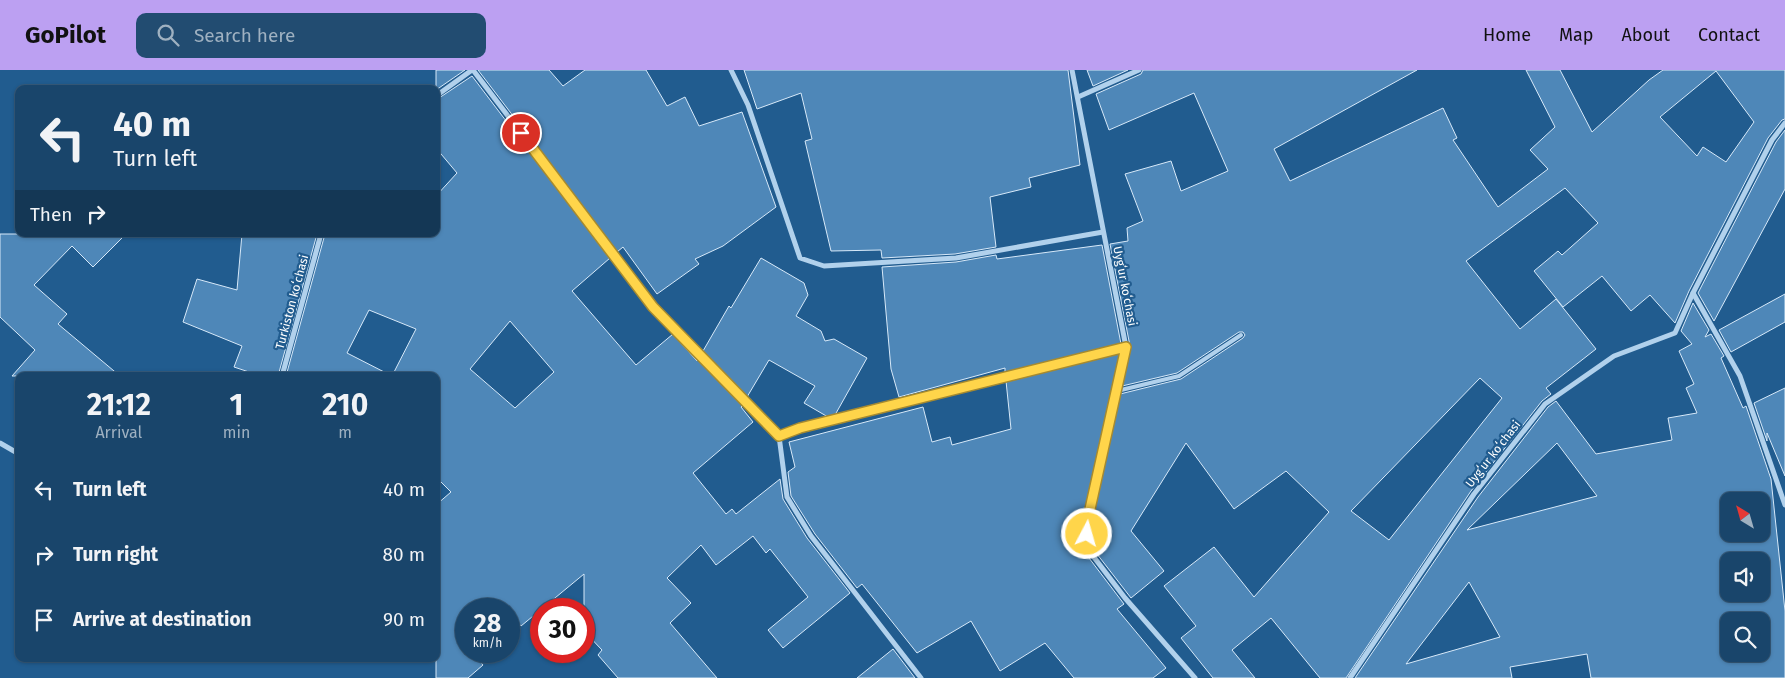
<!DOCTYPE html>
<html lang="en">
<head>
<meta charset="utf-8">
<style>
	body { margin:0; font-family:"Fira Sans",sans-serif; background:#224c71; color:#f1f3f6; height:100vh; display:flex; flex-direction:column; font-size:19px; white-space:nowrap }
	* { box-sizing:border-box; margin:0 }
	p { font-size:16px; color:#9fb1c1 }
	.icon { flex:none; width:28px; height:28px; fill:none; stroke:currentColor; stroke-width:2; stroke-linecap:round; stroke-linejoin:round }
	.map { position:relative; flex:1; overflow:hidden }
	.sheet { position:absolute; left:15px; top:302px; width:425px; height:290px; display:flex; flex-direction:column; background:#19456b; border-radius:10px; box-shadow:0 1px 4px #0004,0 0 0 1px #375d7e }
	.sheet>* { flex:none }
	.banner { position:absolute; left:15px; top:15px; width:425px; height:152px; border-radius:10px; box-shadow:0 1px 4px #0004,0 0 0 1px #375d7e; background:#19456b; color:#f1f3f6; overflow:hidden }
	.needle { width:32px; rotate:323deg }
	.fabs { position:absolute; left:1720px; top:422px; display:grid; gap:10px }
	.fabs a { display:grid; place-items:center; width:50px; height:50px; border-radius:10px; background:#19456b; box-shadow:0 1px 4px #0004,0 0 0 1px #375d7e; font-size:25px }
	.speed { position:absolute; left:455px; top:528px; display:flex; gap:10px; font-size:25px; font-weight:700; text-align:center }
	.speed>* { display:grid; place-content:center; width:65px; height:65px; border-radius:50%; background:#19456b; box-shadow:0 1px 4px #0004,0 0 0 1px #375d7e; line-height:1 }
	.speed small { font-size:12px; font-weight:400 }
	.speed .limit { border:8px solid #d22; background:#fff; color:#111 }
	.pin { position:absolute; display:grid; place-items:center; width:42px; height:42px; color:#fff; margin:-21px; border:2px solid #fff; border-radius:50%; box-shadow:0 1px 5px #0007 }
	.me { position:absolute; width:55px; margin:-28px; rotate:6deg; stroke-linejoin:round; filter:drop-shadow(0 0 4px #0008) }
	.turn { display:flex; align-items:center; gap:18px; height:105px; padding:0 15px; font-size:22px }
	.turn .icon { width:65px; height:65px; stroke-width:2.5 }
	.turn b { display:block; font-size:35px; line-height:42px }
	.then { display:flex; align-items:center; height:48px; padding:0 15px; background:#0003; gap:10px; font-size:19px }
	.eta { display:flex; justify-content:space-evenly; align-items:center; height:85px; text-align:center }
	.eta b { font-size:30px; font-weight:700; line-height:35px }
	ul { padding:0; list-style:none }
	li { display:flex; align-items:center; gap:15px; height:65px; padding:0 15px }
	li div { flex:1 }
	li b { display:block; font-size:19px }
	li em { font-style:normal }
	header { display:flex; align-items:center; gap:30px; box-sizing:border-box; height:70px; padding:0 25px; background:#bca0f2; color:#111 }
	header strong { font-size:24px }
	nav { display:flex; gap:28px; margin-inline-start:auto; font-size:18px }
	.search { width:350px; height:45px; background:#224c71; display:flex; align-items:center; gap:12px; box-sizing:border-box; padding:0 18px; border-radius:10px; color:#9fb1c1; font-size:19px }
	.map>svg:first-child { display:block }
	.building { fill:#4e87b8; stroke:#d7e9f9; fill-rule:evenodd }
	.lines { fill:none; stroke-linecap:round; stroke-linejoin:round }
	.service { stroke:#b1d1ec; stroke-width:4 }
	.minor { stroke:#b1d1ec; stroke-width:5 }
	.route-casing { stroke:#a68a30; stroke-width:12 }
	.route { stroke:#ffd54a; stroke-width:9 }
	.labels { text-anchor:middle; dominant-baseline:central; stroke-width:4.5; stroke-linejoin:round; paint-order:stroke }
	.street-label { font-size:12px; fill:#fff; stroke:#215c8f }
</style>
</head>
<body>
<header>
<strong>GoPilot</strong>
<div class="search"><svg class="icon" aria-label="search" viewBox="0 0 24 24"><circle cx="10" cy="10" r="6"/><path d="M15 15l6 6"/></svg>Search here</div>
<nav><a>Home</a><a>Map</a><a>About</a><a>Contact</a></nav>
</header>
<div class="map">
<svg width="1785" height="608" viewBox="0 0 1785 608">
	<rect width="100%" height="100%" fill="#215c8f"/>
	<!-- building -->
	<g class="building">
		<polygon points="436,0 465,0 436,20"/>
		<polygon points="478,0 549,0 563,16 585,0 646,0 667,36 685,27 699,56 742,42 776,137 723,176 695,189 699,194 657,224 623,177 617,182"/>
		<polygon points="744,0 1068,0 1080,95 1029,108 1031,117 990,127 996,177 955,184 882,188 881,180 831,181 805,71 812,69 801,23 757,39"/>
		<polygon points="1087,0 1128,0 1093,16"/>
		<path d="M1143 0H1417L1274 79 1290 111 1443 38 1457 68 1453 70 1498 137 1548 99 1530 80 1555 57 1526 0H1560L1592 62 1649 10 1663 0H1785V49L1782 50 1768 68 1689 221 1675 253 1650 225 1631 241 1602 206 1563 237 1534 201 1558 181 1562 185 1598 153 1565 118 1466 191 1520 259 1556 229 1596 279 1546 318 1551 324 1542 331 1471 421 1346 608H1320L1271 548 1232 580 1255 608H1213L1181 568 1196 556 1164 516 1214 477 1254 527 1329 442 1286 401 1234 439 1186 373 1131 461 1164 501 1131 528 1097 484 1091 464 1094 440 1120 324 1181 309 1243 268 1245 265 1243 262H1239L1177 303 1122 316 1130 276 1110 174 1128 171 1127 158 1143 151 1125 104 1171 91 1181 121 1228 101 1194 23 1109 60 1096 24 1141 4ZM1716 1 1754 52 1726 92 1703 77 1697 86 1660 47ZM1480 308 1502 328 1389 470 1351 441Z"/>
		<path d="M472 6 610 188 572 221 636 295 673 264 697 291 698 289 743 335 741 337 753 352 693 403 726 444 732 439 736 444 780 409 783 429 807 468 850 523 783 578 768 560 808 527 770 479 766 483 753 466 716 495 701 475 667 508 691 533 670 553 717 608H618L598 585 602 580 584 561V504L521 556 509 541V539H466V581H471L483 595 468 608H436V435L451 422 436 407V306H286L325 164H436V126L457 103 436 78V30ZM369 240 416 259 392 306 347 283ZM510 251 554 302 515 338 470 299Z"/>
		<polygon points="1785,60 1785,119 1714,251 1698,223 1776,72"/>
		<polygon points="0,164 126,164 93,197 72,176 34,215 67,244 58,254 120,306 12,306 35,280 0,247"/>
		<polygon points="242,164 317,164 278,306 261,306 234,297 242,276 183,252 197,209 237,220"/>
		<polygon points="1102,175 1121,274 1005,303 1005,298 899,327 891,299 882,197 956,192 996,185 997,189"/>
		<polygon points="761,188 804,213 808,225 796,246 821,261 825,271 834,269 867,288 835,345 828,347 804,333 815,316 769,290 747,327 703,281 729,236 731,238"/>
		<polygon points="1785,224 1785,252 1731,282 1719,260"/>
		<path d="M1693 233 1709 260 1705 267 1711 264 1724 286 1721 288 1743 338 1746 336 1771 409 1785 541V608H1591L1587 584 1510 597 1512 608H1355L1478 427 1548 337 1556 331 1596 384 1672 370 1668 348 1697 343 1686 318 1694 314 1679 281 1692 274 1681 261ZM1557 373 1597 426 1467 460ZM1729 431H1761V464H1729ZM1729 491H1761V524H1729ZM1469 512 1500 567 1406 594ZM1729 551H1761V584H1729Z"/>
		<polygon points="1120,283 1086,438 1083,465 1089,488 1124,534 1117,539 1166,598 1153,608 1074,608 1045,573 1000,601 971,551 917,583 862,514 857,518 815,464 791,426 788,402 795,397 789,372 923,337 932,372 950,367 952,375 1011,359 1006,311"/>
		<polygon points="1785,318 1785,406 1767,363 1767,371 1754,333"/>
		<polygon points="893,579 915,608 857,608"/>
	</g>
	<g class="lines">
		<!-- service -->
		<polyline class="service" points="1117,321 1179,306 1241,265"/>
		<!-- minor -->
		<g class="minor">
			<polyline points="473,0 653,237 779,366 800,358 1126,277"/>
			<polyline points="731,0 748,35 800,188 824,196 956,188 1103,162"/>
			<polyline points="1072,0 1126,277 1090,439 1087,464 1093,486 1125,528 1195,608"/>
			<polyline points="436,26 472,0"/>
			<polyline points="1078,27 1139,0"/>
			<polyline points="1785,53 1772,70 1693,223 1740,306 1785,435"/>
			<polyline points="282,306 321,164"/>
			<polyline points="779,366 787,427 811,466 921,608"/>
			<polyline points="0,373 19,384"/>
			<polyline points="1350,608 1474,424 1545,334 1614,286 1675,263 1693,223"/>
		</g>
	</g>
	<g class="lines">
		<defs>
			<polyline id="route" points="521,63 653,237 779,366 800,358 1126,277 1090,439 1087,464"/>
		</defs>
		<!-- route casing -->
		<use href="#route" class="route-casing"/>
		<!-- route -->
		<use href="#route" class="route"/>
	</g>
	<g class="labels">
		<!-- street labels -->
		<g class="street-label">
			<text transform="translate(1125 216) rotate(79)">Uygʻur koʻchasi</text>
			<text transform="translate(292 232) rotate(-75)">Turkiston koʻchasi</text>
			<text transform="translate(1493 384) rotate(-52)">Uygʻur koʻchasi</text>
		</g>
	</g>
</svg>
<div class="fabs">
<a><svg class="needle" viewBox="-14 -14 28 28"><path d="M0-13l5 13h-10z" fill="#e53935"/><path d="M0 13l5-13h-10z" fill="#9fb1c1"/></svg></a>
<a><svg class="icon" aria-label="sound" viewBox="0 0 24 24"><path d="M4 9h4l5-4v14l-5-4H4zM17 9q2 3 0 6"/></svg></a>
<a><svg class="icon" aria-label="search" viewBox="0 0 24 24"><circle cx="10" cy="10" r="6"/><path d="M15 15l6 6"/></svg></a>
</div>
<div class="speed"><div>28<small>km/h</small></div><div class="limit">30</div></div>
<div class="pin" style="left:521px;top:63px;background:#d93025"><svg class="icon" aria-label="arrive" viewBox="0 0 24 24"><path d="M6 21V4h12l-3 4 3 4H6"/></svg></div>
<svg class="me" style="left:1087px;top:464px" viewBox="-20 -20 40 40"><circle r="17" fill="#ffd54a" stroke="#fff" stroke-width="3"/><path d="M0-11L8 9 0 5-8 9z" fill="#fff"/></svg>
<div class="banner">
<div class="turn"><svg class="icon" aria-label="left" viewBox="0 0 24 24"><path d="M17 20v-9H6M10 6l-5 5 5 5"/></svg><div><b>40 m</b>Turn left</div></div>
<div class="then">Then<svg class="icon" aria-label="right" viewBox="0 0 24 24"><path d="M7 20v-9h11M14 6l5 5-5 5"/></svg></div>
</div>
<section class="sheet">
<div class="eta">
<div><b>21:12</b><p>Arrival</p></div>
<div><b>1</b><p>min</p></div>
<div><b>210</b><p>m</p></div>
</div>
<ul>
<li><svg class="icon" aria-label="left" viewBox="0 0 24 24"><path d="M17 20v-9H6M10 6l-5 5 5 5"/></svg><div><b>Turn left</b></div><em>40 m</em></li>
<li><svg class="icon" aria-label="right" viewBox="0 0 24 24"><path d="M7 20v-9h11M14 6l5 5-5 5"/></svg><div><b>Turn right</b></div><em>80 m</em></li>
<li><svg class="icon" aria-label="arrive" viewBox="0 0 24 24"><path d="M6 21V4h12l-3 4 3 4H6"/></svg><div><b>Arrive at destination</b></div><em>90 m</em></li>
</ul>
</section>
</div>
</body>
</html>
